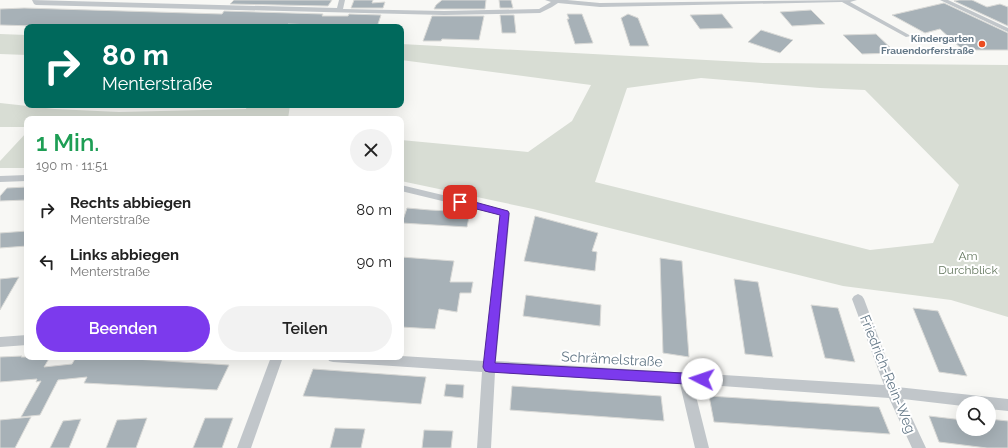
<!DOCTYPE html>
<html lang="de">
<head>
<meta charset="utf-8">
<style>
	body { margin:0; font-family:Raleway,sans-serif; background:#f2f2f2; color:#222; height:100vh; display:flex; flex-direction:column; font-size:15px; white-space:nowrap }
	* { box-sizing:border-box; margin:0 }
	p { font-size:13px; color:#767676 }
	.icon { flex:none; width:22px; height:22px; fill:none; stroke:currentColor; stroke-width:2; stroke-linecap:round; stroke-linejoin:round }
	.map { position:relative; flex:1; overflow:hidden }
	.drawer { position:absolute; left:24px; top:116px; width:380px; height:244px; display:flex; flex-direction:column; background:#fff; border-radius:8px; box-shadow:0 4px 16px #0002 }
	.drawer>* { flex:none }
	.guide { position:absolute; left:24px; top:24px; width:380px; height:84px; border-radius:8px; box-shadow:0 4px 16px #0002; background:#00695c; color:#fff; overflow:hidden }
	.tools { position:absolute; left:956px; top:396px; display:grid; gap:8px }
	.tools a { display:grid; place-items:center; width:40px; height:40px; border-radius:50%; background:#fff; box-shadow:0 4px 16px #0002; font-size:20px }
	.pin { position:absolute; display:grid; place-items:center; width:34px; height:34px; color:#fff; margin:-17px; border-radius:8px; box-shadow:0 2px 6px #0006 }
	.me { position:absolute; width:44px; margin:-22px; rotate:274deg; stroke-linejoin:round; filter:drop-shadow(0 0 3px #0008) }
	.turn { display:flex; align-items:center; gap:14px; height:84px; padding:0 12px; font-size:18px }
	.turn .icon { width:52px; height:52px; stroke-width:2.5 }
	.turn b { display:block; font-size:28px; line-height:34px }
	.round { display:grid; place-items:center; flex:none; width:42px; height:42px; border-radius:21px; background:#f2f2f2 }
	.summary { display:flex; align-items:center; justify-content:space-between; height:68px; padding:0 12px }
	h1 { font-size:24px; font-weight:600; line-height:30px; color:#1e9e55 }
	.button { display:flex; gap:8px; margin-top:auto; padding:8px 12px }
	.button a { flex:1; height:46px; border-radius:24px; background:#7c3aed; color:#fff; font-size:16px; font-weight:600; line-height:46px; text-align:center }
	.button a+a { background:#f2f2f2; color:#222 }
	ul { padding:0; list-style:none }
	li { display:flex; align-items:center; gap:12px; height:52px; padding:0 12px }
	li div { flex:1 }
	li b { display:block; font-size:15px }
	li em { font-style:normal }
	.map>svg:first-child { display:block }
	.green { fill:#d8ddd4; fill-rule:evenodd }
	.building { fill:#a7b1b7; stroke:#dadad7 }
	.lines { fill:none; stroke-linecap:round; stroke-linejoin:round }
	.minor { fill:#c1c6ca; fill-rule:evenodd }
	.route { fill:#7c3aed; stroke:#51269a }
	.poi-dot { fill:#ec4c21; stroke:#fff; stroke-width:1.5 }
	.labels { text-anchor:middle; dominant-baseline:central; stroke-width:4; stroke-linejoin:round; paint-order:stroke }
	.far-poi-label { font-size:10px; font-weight:bold; fill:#657988; stroke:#fff; text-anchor:end }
	.park-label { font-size:12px; fill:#667961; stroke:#fff }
	.near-street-label { font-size:14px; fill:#657988; stroke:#fff }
</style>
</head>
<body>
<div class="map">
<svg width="1008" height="448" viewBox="0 0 1008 448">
	<rect width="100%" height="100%" fill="#f8f8f5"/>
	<!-- green -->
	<g class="green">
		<polygon points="0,34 27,35 27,55 0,54"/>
		<path d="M401 44 763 63 1008 65V317L951 300 843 286 533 209 401 181V140L528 152 572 121 591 85 401 60ZM701 78 820 88 865 90 959 185 933 243 870 250 595 182 627 88Z"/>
		<polygon points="0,103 55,109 119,112 246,109 247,105 290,105 288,119 27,119 27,127 0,127"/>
		<polygon points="27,132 27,168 0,168 0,161"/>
	</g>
	<!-- building -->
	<g class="building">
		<polygon points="234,0 332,0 328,6 230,4"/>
		<polygon points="354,0 373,0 372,3 385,2 383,8 351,8"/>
		<polygon points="442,0 486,0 485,9 434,9 436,5"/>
		<polygon points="499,0 511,0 513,8 500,8"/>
		<polygon points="959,0 972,0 987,7 1000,4 1008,7 1008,26 954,1"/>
		<polygon points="944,3 1008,33 1008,50 963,50 940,29 925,33 892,15"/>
		<polygon points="24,8 222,14 224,11 323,14 322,16 348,16 349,14 381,15 377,27 310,27 312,25 288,24 285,27 71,27 0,25 0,9"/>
		<polygon points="811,10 825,24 792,26 780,12"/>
		<polygon points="567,14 582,14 593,43 575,44 567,19 569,19"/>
		<polygon points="628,14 638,18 649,46 630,46 621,18"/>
		<polygon points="722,14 733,28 700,29 690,15"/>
		<polygon points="500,15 514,15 516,33 502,33"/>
		<polygon points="432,16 484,16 479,40 442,39 441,41 423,41"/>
		<polygon points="761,30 793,40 780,53 748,42"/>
		<polygon points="876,34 896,53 862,54 843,35"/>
		<polygon points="27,187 27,200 0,201 0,196 7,188"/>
		<polygon points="407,208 430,210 470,212 467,227 402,223"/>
		<polygon points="535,216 598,233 592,251 597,252 595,271 524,261"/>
		<polygon points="27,231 27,246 0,248 0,233"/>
		<polygon points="401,257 454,261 450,282 473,282 471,293 460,293 457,312 439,309 435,329 401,327"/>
		<polygon points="660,258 682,261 689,357 663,353"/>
		<polygon points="19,277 0,310 0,279"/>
		<polygon points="734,279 758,282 773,357 745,354"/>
		<polygon points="526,295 601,305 600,326 523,316"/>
		<polygon points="811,305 838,308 855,362 825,358"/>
		<polygon points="913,308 938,311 967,376 939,372"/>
		<polygon points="22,356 21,357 50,357 44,367 72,364 76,357 103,357 229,365 217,390 84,383 87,377 58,380 40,415 21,417 41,381 36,382 37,379 0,382 0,357"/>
		<polygon points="313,369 426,377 421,404 303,396"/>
		<polygon points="446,384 464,385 463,398 444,396"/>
		<polygon points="512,386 661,396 664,421 510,410"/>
		<polygon points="709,396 879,407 890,434 714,422"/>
		<polygon points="929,416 963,420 963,429 989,429 989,419 1008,421 1008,448 987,448 939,442"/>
		<polygon points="31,417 15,448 0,448 0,420"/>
		<polygon points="147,418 136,448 106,448 117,420"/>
		<polygon points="205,418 233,418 222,448 193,448"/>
		<polygon points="81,419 69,448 50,448 63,421"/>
		<polygon points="335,428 365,429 361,448 330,448"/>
		<polygon points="424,430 453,431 451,448 422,448"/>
	</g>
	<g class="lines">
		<!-- minor -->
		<g class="minor">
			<polygon points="32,0 337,8 339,0 345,0 343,9 444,11 539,9 551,2 545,0 567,0 600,3 857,0 850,2 911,36 906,37 842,2 600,7 558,3 552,7 540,13 444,15 36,5 34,4"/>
			<polygon points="940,0 948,0 1008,28 1008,32"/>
			<polygon points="27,175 27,181 0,182 0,176"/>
			<polygon points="401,185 505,210 510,213 496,361 884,385 852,299 854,296 858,294 862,296 864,299 897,387 1008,399 1008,411 989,409 989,403 963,403 963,406 903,399 926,448 912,448 889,398 693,384 709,448 695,448 680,384 495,372 491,448 477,448 482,372 333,362 329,361 327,357 401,357 401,356 484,361 500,215 401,191"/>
			<polygon points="27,335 27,345 0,347 0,337"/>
			<polygon points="271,357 283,357 251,448 237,448"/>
		</g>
	</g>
	<!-- route -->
	<polygon class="route" points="460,198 508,211 509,213 495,363 702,374 706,376 708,379 706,383 702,385 489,372 485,371 483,367 500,215 457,204 456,202 457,199"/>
	<!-- markers -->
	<circle class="poi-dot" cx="982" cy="44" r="4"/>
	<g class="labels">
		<!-- far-poi labels -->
		<g class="far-poi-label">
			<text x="974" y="38">Kindergarten<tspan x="974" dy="12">Frauendorferstraße</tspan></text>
		</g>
		<!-- park labels -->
		<g class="park-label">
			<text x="968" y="256">Am<tspan x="968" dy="14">Durchblick</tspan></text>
		</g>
		<!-- near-street labels -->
		<g class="near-street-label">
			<text transform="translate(612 359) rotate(3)">Schrämelstraße</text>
			<text transform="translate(888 374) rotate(68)">Friedrich-Rein-Weg</text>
		</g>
	</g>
</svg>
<div class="tools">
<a><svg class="icon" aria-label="search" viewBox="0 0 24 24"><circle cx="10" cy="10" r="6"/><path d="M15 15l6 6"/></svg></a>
</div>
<div class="pin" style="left:460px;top:202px;background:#d93025"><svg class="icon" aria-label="arrive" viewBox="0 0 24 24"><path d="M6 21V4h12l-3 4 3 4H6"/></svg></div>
<svg class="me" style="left:702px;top:379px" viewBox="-20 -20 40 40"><circle r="19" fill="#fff"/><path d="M0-13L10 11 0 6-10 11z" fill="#7c3aed"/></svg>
<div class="guide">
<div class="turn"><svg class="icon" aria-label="right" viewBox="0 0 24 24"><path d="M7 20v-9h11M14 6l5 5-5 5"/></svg><div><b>80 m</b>Menterstraße</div></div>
</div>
<section class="drawer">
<div class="summary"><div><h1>1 Min.</h1><p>190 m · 11:51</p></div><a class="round"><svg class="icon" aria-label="close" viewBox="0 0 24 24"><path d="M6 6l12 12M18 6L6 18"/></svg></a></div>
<ul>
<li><svg class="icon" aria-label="right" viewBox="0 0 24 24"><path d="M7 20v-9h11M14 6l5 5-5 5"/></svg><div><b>Rechts abbiegen</b><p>Menterstraße</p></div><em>80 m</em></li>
<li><svg class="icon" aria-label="left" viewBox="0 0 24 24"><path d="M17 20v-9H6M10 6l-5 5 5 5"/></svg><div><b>Links abbiegen</b><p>Menterstraße</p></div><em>90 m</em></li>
</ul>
<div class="button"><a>Beenden</a><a>Teilen</a></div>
</section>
</div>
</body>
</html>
